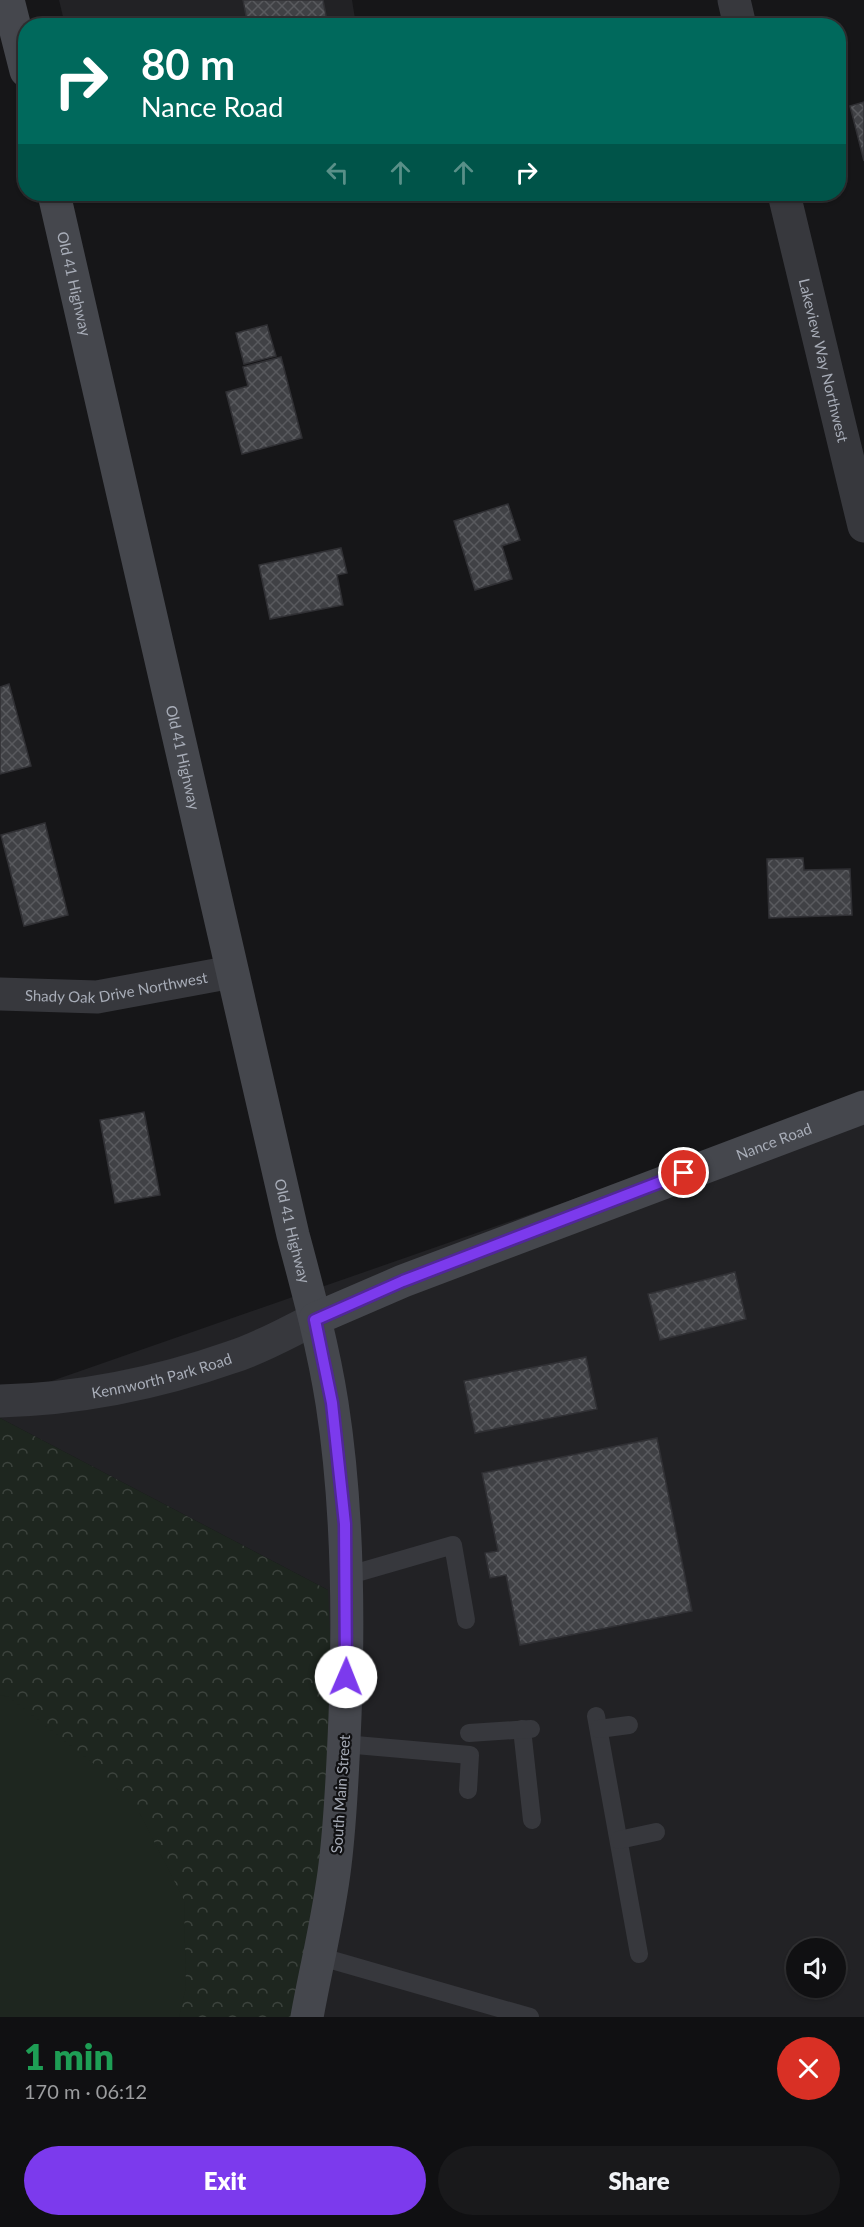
<!DOCTYPE html>
<html lang="en">
<head>
<meta charset="utf-8">
<style>
	body { margin:0; font-family:Lato,sans-serif; background:#19191b; color:#f1f3f6; height:100vh; display:flex; flex-direction:column; font-size:22px; white-space:nowrap }
	* { box-sizing:border-box; margin:0 }
	p { font-size:20px; color:#9c9d9f }
	.icon { flex:none; width:33px; height:33px; fill:none; stroke:currentColor; stroke-width:2; stroke-linecap:round; stroke-linejoin:round }
	.map { position:relative; height:2017px; overflow:hidden }
	.side { display:flex; flex-direction:column; background:#101012; flex:1 }
	.side>* { flex:none }
	.hud { position:absolute; left:18px; top:18px; width:828px; height:183px; border-radius:24px; box-shadow:0 2px 4px #0004,0 0 0 2px #303032; background:#00695c; color:#fff; overflow:hidden }
	.controls { position:absolute; left:786px; top:1938px; display:grid; gap:12px }
	.controls a { display:grid; place-items:center; width:60px; height:60px; border-radius:50%; background:#101012; box-shadow:0 2px 4px #0004,0 0 0 2px #303032; font-size:30px }
	.pin { position:absolute; display:grid; place-items:center; width:51px; height:51px; color:#fff; margin:-26px; border:3px solid #fff; border-radius:50%; box-shadow:0 2px 6px #0007 }
	.me { position:absolute; width:66px; margin:-33px; rotate:1deg; stroke-linejoin:round; filter:drop-shadow(0 0 4px #0008) }
	.turn { display:flex; align-items:center; gap:21px; height:126px; padding:0 24px; font-size:27px }
	.turn .icon { width:78px; height:78px; stroke-width:2.5 }
	.turn b { display:block; font-size:42px; line-height:51px }
	.lanes { display:flex; align-items:center; height:57px; padding:0 24px; background:#0003; justify-content:center; gap:30px; direction:ltr }
	.lanes .off { opacity:.35 }
	.round { display:grid; place-items:center; flex:none; width:63px; height:63px; border-radius:32px; background:#19191b }
	.head { display:flex; align-items:center; justify-content:space-between; height:102px; padding:0 24px }
	h1 { font-size:36px; font-weight:800; line-height:45px; color:#1e9e55 }
	.button { display:flex; gap:12px; margin-top:auto; padding:12px 24px }
	.button a { flex:1; height:69px; border-radius:36px; background:#7c3aed; color:#fff; font-size:24px; font-weight:800; line-height:69px; text-align:center }
	.button a+a { background:#19191b; color:#f1f3f6 }
	.map>svg:first-child { display:block }
	.built { fill:#222225; fill-rule:evenodd }
	.park { fill:url(#park-crowns) }
	.pitch { fill:#1e261f }
	.building { fill:url(#building-cross-hatch); stroke:#303034; stroke-width:1.5 }
	.lines { fill:none; stroke-linecap:round; stroke-linejoin:round }
	.lane { stroke:#37383d; stroke-width:18 }
	.street { stroke:#37383d; stroke-width:33 }
	.secondary { stroke:#45474d; stroke-width:33 }
	.route-casing { stroke:#51269a; stroke-width:15 }
	.route { stroke:#7c3aed; stroke-width:10 }
	.labels { text-anchor:middle; dominant-baseline:central; stroke-width:4.5; stroke-linejoin:round; paint-order:stroke }
	.street-label { font-size:15px; fill:#a8adb8; stroke:#111113 }
</style>
</head>
<body>
<div class="map">
<svg width="864" height="2017" viewBox="0 0 864 2017">
	<defs>
		<pattern id="park-crowns" width="20" height="18" patternUnits="userSpaceOnUse" patternTransform="scale(1.5)"><rect width="20" height="18" fill="#1e261f"/><path d="M2 6a3 3 0 1 1 6 0M12 15a3 3 0 1 1 6 0" fill="none" stroke="#3c433d"/></pattern>
		<pattern id="building-cross-hatch" width="8" height="8" patternUnits="userSpaceOnUse" patternTransform="scale(1.5)"><rect width="8" height="8" fill="#404145"/><path d="M0 0l8 8M0 8l8-8" fill="none" stroke="#595a5e"/></pattern>
	</defs>
	<rect width="100%" height="100%" fill="#161618"/>
	<!-- built -->
	<g class="built">
		<polygon points="59,0 352,0 356,25 65,25"/>
		<path d="M864 1098V2017H303L328 1590 0 1418V1399ZM796 1948H836V1988H796Z"/>
	</g>
	<!-- park -->
	<polygon class="park" points="0,1418 328,1590 341,1872 303,2017 0,2017"/>
	<!-- pitch -->
	<polygon class="pitch" points="0,1695 9,1697 94,1764 140,1814 184,1900 186,1987 179,2017 0,2017"/>
	<!-- building -->
	<g class="building">
		<polygon points="243,0 323,0 328,26 248,26"/>
		<polygon points="864,102 864,161 850,106"/>
		<polygon points="267,325 276,356 244,364 236,333"/>
		<polygon points="281,357 302,438 242,454 226,392 248,386 243,367"/>
		<polygon points="508,504 520,540 502,546 512,579 475,590 454,521"/>
		<polygon points="341,548 347,573 337,575 343,605 270,619 259,565"/>
		<polygon points="9,684 31,766 0,774 0,687"/>
		<polygon points="45,823 68,915 24,926 1,835"/>
		<polygon points="803,858 804,870 850,869 852,915 769,918 767,859"/>
		<polygon points="144,1112 160,1195 115,1203 100,1120"/>
		<polygon points="735,1272 746,1319 660,1340 648,1294"/>
		<polygon points="586,1357 597,1409 475,1433 464,1381"/>
		<polygon points="657,1438 692,1611 520,1645 506,1575 490,1578 485,1553 498,1551 482,1473"/>
	</g>
	<g class="lines">
		<!-- lane -->
		<g class="lane">
			<polyline points="346,1576 453,1545 466,1620"/>
			<polyline points="596,1716 639,1954"/>
			<polyline points="522,1729 532,1820"/>
			<polyline points="599,1729 629,1725"/>
			<polyline points="469,1733 531,1729"/>
			<polyline points="344,1744 470,1755 468,1790"/>
			<polyline points="619,1840 656,1832"/>
			<polyline points="318,1956 530,2017"/>
		</g>
		<!-- street -->
		<g class="street">
			<polyline points="734,0 740,26"/>
			<path id="s1" d="M784 194 864 526"/>
			<path id="s2" d="M0 994 97 997 232 972"/>
			<path id="s3" d="M0 1401C79 1399 158 1383 232 1357 261 1348 288 1332 315 1319"/>
		</g>
		<!-- secondary -->
		<g class="secondary">
			<polyline points="8,0 26,71"/>
			<path id="s4" d="M54 194 293 1235C308 1291 323 1346 332 1403 348 1506 349 1612 345 1716 343 1766 341 1816 335 1865 329 1916 316 1967 307 2017"/>
			<path id="s5" d="M315 1319 403 1281 864 1107"/>
		</g>
	</g>
	<g class="lines">
		<defs>
			<polyline id="route" points="346,1677 345,1524 332,1403 315,1320 403,1281 684,1173"/>
		</defs>
		<!-- route casing -->
		<use href="#route" class="route-casing"/>
		<!-- route -->
		<use href="#route" class="route"/>
	</g>
	<g class="labels">
		<!-- street labels -->
		<g class="street-label">
			<text stroke="none"><textPath href="#s4" startOffset="92">Old 41 Highway</textPath></text>
			<text stroke="none"><textPath href="#s1" startOffset="171">Lakeview Way Northwest</textPath></text>
			<text stroke="none"><textPath href="#s4" startOffset="578">Old 41 Highway</textPath></text>
			<text stroke="none"><textPath href="#s2" startOffset="117">Shady Oak Drive Northwest</textPath></text>
			<text stroke="none"><textPath href="#s5" startOffset="492">Nance Road</textPath></text>
			<text stroke="none"><textPath href="#s4" startOffset="1064">Old 41 Highway</textPath></text>
			<text stroke="none"><textPath href="#s3" startOffset="164">Kennworth Park Road</textPath></text>
			<text transform="translate(340 1794) rotate(-86)">South Main Street</text>
		</g>
	</g>
</svg>
<div class="controls">
<a><svg class="icon" aria-label="sound" viewBox="0 0 24 24"><path d="M4 9h4l5-4v14l-5-4H4zM17 9q2 3 0 6"/></svg></a>
</div>
<div class="pin" style="left:684px;top:1173px;background:#d93025"><svg class="icon" aria-label="arrive" viewBox="0 0 24 24"><path d="M6 21V4h12l-3 4 3 4H6"/></svg></div>
<svg class="me" style="left:346px;top:1677px" viewBox="-20 -20 40 40"><circle r="19" fill="#fff"/><path d="M0-13L10 11 0 6-10 11z" fill="#7c3aed"/></svg>
<div class="hud">
<div class="turn"><svg class="icon" aria-label="right" viewBox="0 0 24 24"><path d="M7 20v-9h11M14 6l5 5-5 5"/></svg><div><b>80 m</b>Nance Road</div></div>
<div class="lanes"><svg class="icon off" aria-label="left" viewBox="0 0 24 24"><path d="M17 20v-9H6M10 6l-5 5 5 5"/></svg><svg class="icon off" aria-label="ahead" viewBox="0 0 24 24"><path d="M12 20V5M6 11l6-6 6 6"/></svg><svg class="icon off" aria-label="ahead" viewBox="0 0 24 24"><path d="M12 20V5M6 11l6-6 6 6"/></svg><svg class="icon" aria-label="right" viewBox="0 0 24 24"><path d="M7 20v-9h11M14 6l5 5-5 5"/></svg></div>
</div>
</div>
<section class="side">
<div class="head"><div><h1>1 min</h1><p>170 m · 06:12</p></div><a class="round" style="background:#d93025;color:#fff"><svg class="icon" aria-label="close" viewBox="0 0 24 24"><path d="M6 6l12 12M18 6L6 18"/></svg></a></div>
<div class="button"><a>Exit</a><a>Share</a></div>
</section>
</body>
</html>
